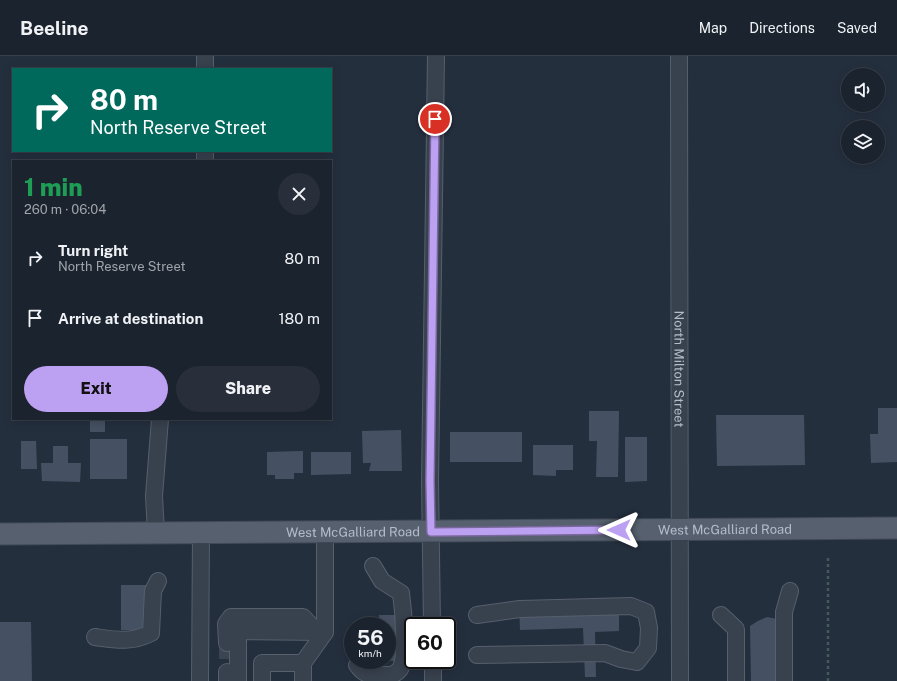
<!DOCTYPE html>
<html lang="en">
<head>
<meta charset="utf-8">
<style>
	body { margin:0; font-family:"Public Sans",sans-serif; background:#282f3a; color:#f1f3f6; height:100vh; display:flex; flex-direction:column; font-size:15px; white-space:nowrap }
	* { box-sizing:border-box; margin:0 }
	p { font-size:13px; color:#a0a4aa }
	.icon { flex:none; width:22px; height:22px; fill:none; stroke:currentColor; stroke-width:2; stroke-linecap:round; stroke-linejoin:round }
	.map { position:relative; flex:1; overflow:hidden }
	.panel { position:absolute; left:12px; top:104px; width:320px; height:260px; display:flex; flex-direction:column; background:#1b232e; border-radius:0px; box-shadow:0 2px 10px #0003,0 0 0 1px #39404a }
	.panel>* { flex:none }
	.guide { position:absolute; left:12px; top:12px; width:320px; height:84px; border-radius:0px; box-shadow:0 2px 10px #0003,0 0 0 1px #39404a; background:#00695c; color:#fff; overflow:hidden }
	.tools { position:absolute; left:841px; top:12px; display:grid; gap:8px }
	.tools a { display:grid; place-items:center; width:44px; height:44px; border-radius:50%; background:#1b232e; box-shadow:0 2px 10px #0003,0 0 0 1px #39404a; font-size:20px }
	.speed { position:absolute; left:344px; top:561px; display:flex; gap:8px; font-size:20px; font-weight:700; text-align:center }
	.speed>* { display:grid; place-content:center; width:52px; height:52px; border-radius:50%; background:#1b232e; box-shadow:0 2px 10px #0003,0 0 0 1px #39404a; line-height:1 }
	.speed small { font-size:10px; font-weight:400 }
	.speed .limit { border:2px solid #111; border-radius:6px; background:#fff; color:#111 }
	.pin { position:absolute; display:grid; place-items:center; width:34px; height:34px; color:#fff; margin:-17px; border:2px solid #fff; border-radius:50%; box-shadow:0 1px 4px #0007 }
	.me { position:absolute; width:44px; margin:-22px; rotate:270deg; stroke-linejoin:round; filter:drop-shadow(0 0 3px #0008) }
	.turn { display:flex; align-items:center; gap:14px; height:84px; padding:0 12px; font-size:18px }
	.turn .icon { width:52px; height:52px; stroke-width:2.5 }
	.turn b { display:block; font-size:28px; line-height:34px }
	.round { display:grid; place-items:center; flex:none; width:42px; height:42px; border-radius:21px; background:#282f3a }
	.head { display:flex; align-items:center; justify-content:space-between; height:68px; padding:0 12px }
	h1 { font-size:24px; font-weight:800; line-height:30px; color:#1e9e55 }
	.cta { display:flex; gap:8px; margin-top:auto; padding:8px 12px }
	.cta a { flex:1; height:46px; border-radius:24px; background:#bca0f2; color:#111; font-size:16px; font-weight:800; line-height:46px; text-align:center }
	.cta a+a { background:#282f3a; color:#f1f3f6 }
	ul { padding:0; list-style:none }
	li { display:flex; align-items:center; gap:12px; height:60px; padding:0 12px }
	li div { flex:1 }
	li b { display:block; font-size:15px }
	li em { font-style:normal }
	header { display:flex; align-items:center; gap:24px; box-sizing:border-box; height:56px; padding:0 20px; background:#1b232e; border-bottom:1px solid #39404a }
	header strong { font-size:19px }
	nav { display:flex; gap:22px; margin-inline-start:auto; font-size:14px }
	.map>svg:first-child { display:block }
	.building { fill:#455162 }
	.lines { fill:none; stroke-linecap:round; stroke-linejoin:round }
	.minor-tunnel { stroke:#3a4453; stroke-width:16; stroke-dasharray:16 8; stroke-linecap:butt }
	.minor-casing { stroke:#565f6c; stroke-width:18 }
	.major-casing { stroke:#414a57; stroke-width:23 }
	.path { stroke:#44595c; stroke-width:2.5; stroke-dasharray:3 3; stroke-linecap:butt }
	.minor { stroke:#38414e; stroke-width:16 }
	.major { stroke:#56606e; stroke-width:21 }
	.route-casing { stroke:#7a689d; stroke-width:10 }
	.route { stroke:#bca0f2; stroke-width:7 }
	.labels { text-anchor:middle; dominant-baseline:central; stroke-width:3; stroke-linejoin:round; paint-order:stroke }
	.street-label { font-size:13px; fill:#b4bcc9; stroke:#1d2633 }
</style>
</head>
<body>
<header>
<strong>Beeline</strong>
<nav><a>Map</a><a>Directions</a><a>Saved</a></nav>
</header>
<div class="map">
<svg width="897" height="625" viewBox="0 0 897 625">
	<rect width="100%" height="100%" fill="#242f3e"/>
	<!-- building -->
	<g class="building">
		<polygon points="878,352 897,352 897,406 871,407 870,378 878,378"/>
		<polygon points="589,355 619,355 618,421 596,421 597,385 589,385"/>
		<polygon points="716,359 804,359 805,409 717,410"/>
		<rect x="90" y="363" width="15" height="13"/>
		<polygon points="401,374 402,415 369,415 371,407 363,407 362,375"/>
		<rect x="450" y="376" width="72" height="30"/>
		<polygon points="625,381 647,381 647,425 625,426"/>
		<rect x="90" y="383" width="37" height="40"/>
		<polygon points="21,385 36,385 37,413 21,413"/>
		<polygon points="533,389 573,389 573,414 556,414 556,420 533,419"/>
		<polygon points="53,390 68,390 68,407 81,407 80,426 42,425 41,407 53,407"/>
		<polygon points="303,395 303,417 294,417 294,423 275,423 275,419 267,419 267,396"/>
		<polygon points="311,396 351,396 351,418 311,419"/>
		<rect x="121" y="529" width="27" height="45"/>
		<polygon points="619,544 619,575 595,576 596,621 585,621 583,572 520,574 519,547"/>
		<polygon points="379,559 399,559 400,605 387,605 387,570 380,570"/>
		<polygon points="767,561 777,563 777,625 751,625 750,570 758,565"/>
		<polygon points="0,566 31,566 32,625 0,625"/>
	</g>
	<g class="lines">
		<!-- minor-tunnel -->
		<polyline class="minor-tunnel" points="227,587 227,616"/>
		<defs>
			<g id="minor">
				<path id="s1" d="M679 0 680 625"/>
				<polyline points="205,13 205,0"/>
				<polyline points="205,105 205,95"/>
				<polyline points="156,477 154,440 160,363"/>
				<polyline points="477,559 520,553 631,550 646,556 649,572 648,592 637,606 621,603 605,597 477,599"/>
				<polyline points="721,559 736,573 736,625"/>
				<polyline points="432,570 430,425 436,0"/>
				<path d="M95 581C116 584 131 587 151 577L153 535 158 525"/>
				<polyline points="227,587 226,568 231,561 303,561 316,575"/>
				<polyline points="433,604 433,625"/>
				<path d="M357 609C365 620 369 618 381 619 388 619 395 620 400 613 408 601 403 552 401 537L382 525 373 510"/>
				<polyline points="227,616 227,625"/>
				<polyline points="200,625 201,477"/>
				<polyline points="238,625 238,575 325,576"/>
				<polyline points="262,625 262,607 303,607"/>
				<polyline points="303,625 303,607 325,576 325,476"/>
				<polyline points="784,625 784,556 790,535"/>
			</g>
			<g id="major">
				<path id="s2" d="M0 478 897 472"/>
			</g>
		</defs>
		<!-- minor casing -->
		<use href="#minor" class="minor-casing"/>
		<!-- major casing -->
		<use href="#major" class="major-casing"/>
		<!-- path -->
		<polyline class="path" points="828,625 828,499"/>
		<!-- minor -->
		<use href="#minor" class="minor"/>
		<!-- major -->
		<use href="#major" class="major"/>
	</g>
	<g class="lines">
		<defs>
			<polyline id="route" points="435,63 430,425 431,476 619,474"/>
		</defs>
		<!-- route casing -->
		<use href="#route" class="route-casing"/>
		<!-- route -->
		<use href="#route" class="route"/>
	</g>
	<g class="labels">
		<!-- street labels -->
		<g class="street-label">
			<text stroke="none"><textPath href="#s1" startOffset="313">North Milton Street</textPath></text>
			<text stroke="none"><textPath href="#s2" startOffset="725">West McGalliard Road</textPath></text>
			<text stroke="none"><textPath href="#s2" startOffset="353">West McGalliard Road</textPath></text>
		</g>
	</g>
</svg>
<div class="tools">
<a><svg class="icon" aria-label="sound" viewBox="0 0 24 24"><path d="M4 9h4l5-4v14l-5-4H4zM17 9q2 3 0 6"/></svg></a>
<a><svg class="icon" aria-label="layers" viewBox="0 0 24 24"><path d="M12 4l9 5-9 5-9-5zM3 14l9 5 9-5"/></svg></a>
</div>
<div class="speed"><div>56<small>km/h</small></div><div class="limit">60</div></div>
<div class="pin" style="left:435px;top:63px;background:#d93025"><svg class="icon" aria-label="arrive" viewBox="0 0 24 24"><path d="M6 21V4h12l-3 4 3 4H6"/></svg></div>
<svg class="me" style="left:619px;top:474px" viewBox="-20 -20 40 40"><path d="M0-17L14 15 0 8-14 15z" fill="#bca0f2" stroke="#fff" stroke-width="4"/></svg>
<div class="guide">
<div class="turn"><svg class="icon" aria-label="right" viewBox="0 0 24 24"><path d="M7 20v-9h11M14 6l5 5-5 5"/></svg><div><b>80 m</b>North Reserve Street</div></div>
</div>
<section class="panel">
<div class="head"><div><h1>1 min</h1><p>260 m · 06:04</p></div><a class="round"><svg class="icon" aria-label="close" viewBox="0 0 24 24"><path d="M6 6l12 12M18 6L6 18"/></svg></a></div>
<ul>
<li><svg class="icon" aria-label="right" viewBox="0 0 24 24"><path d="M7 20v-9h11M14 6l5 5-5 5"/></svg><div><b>Turn right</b><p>North Reserve Street</p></div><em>80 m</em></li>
<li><svg class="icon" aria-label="arrive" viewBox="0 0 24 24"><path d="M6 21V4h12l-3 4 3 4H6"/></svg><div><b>Arrive at destination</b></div><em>180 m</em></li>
</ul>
<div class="cta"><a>Exit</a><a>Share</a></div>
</section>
</div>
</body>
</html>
